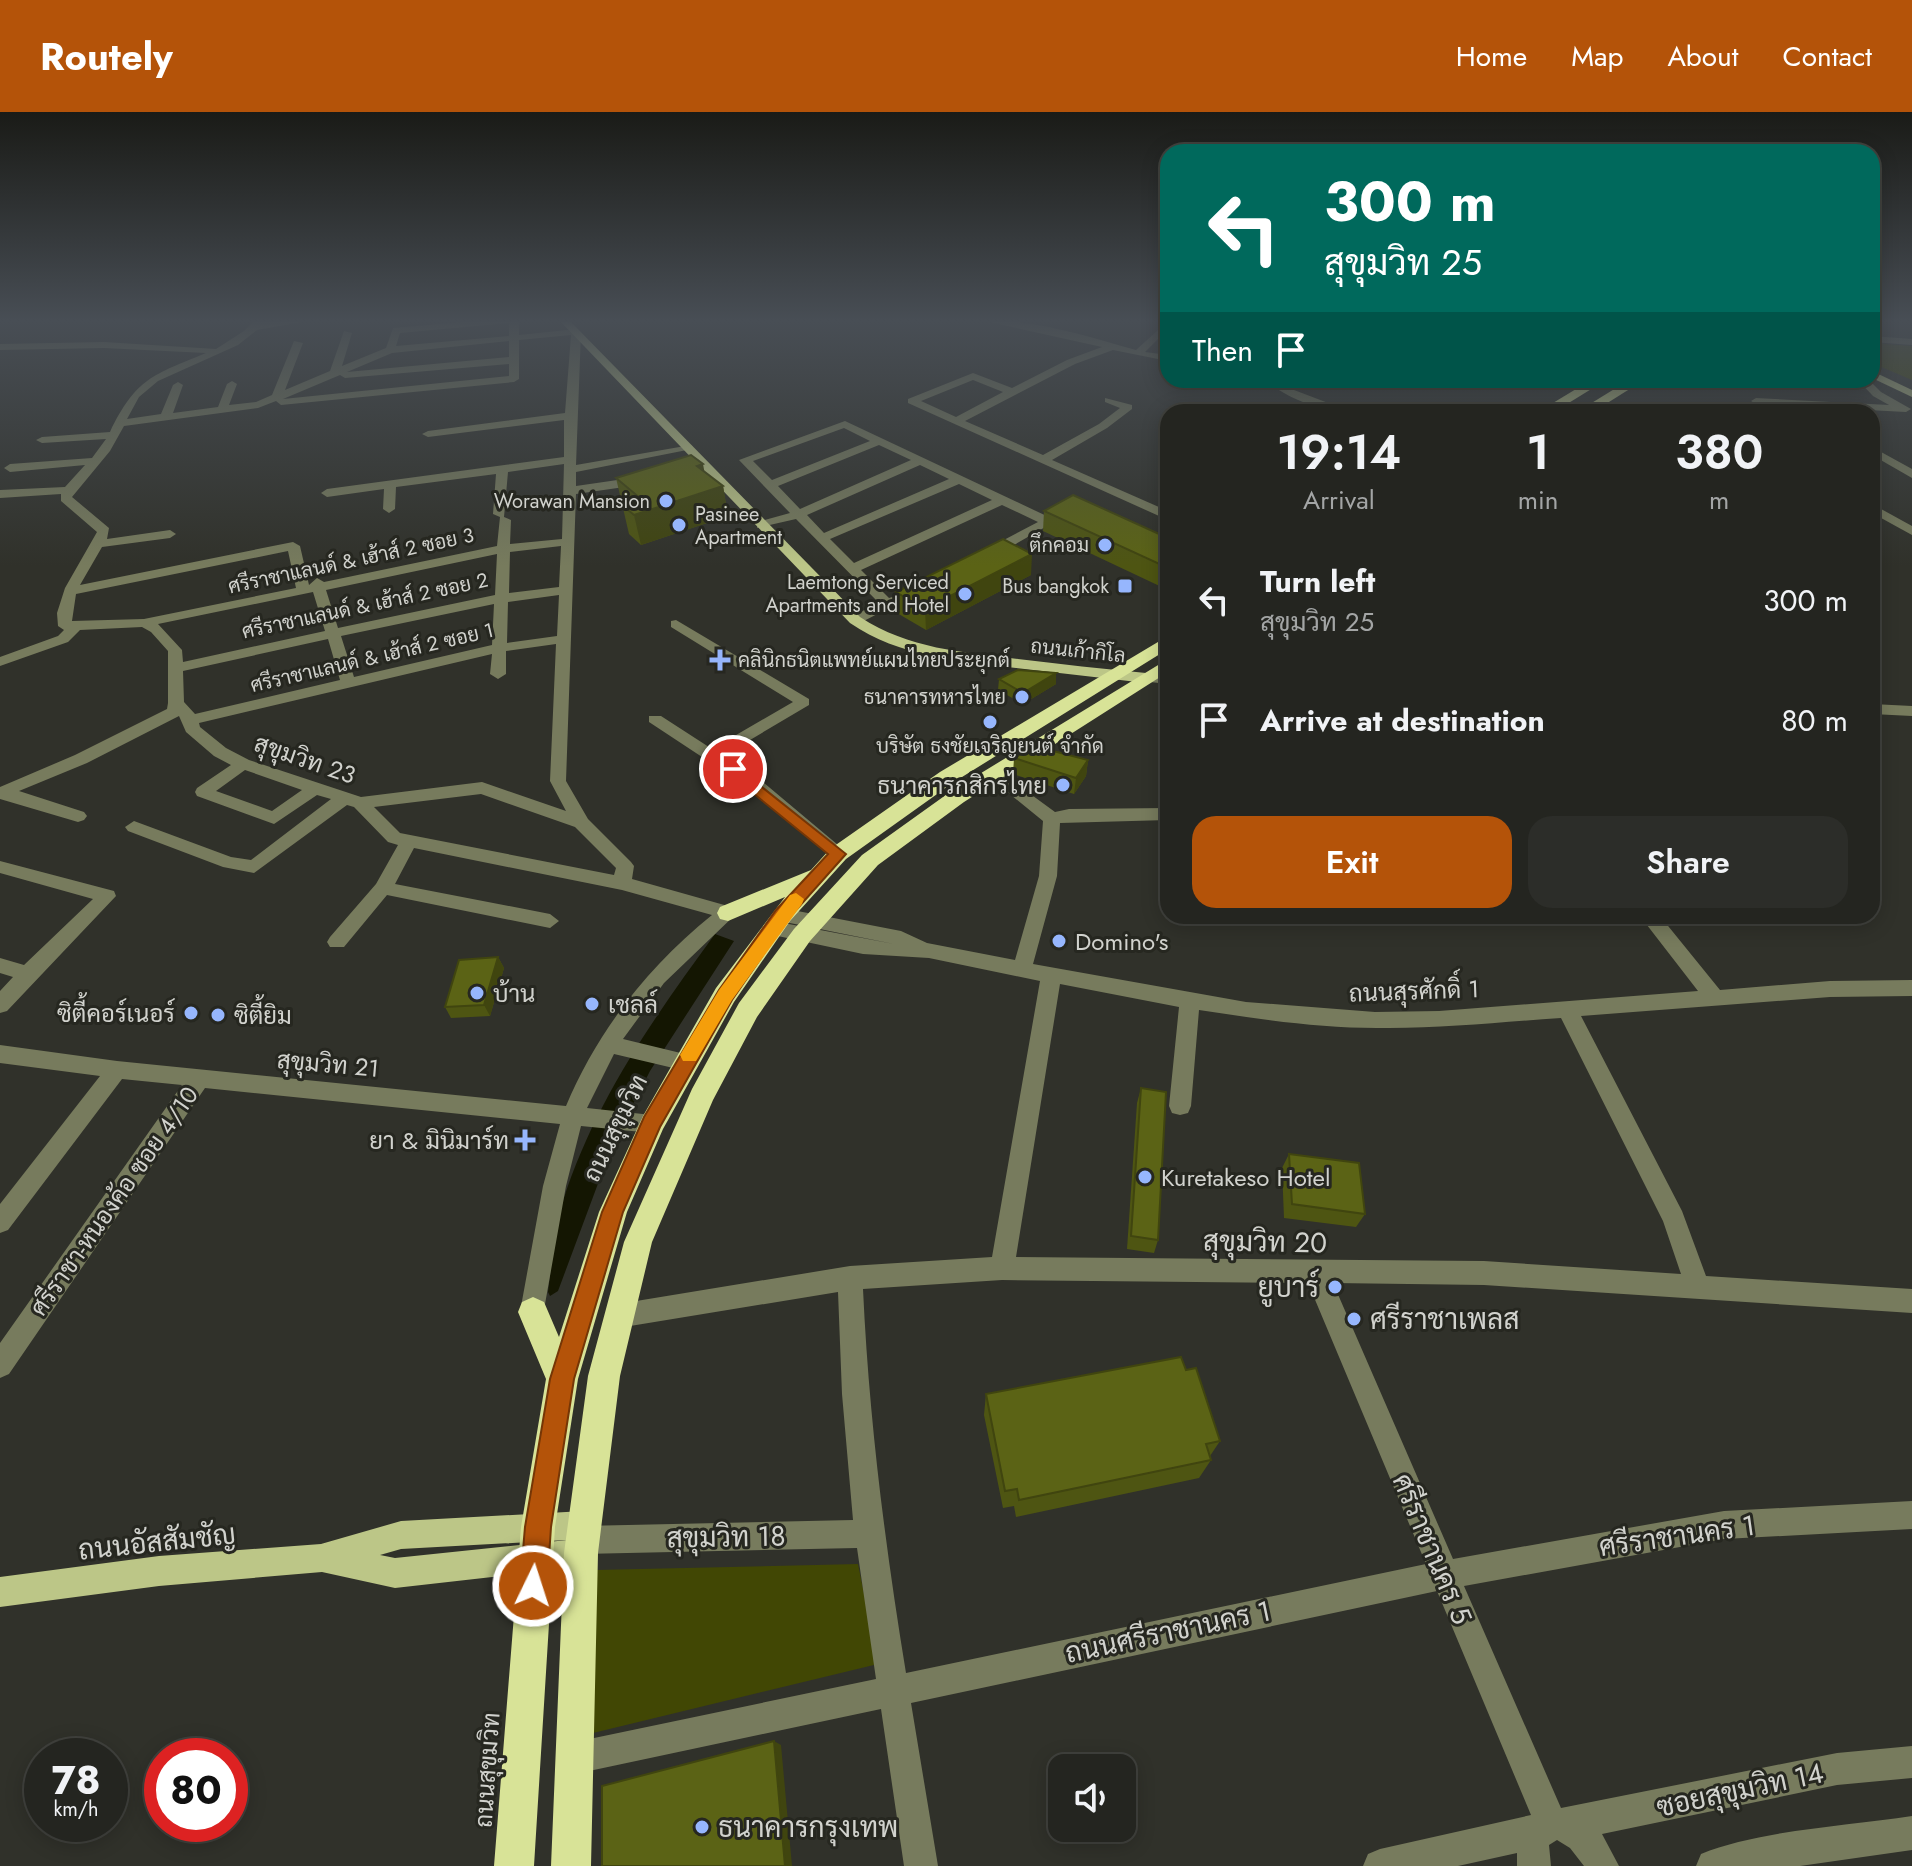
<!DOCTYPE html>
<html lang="en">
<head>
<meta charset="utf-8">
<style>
	body { margin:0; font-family:Jost,Sarabun,sans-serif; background:#2c2d29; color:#f1f3f6; height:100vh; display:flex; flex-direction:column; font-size:30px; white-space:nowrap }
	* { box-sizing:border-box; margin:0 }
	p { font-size:26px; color:#a3a5a5 }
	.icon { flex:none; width:44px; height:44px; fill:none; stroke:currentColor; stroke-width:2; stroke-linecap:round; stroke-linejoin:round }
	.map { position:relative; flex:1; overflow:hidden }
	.drawer { position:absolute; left:1160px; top:292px; width:720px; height:520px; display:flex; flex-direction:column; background:#242520; border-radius:24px; box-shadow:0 4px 20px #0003,0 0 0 2px #41423e }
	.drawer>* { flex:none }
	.guide { position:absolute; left:1160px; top:32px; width:720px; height:244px; border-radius:24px; box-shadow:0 4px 20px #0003,0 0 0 2px #41423e; background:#00695c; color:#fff; overflow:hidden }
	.tools { position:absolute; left:1048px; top:1642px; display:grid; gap:16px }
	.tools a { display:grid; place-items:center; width:88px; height:88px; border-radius:16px; background:#242520; box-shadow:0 4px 20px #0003,0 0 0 2px #41423e; font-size:40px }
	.speed { position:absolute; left:24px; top:1626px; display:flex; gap:16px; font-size:40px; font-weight:700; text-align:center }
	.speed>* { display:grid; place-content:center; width:104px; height:104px; border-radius:50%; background:#242520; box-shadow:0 4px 20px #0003,0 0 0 2px #41423e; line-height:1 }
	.speed small { font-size:20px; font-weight:400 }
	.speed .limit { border:12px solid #d22; background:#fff; color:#111 }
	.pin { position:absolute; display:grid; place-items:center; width:68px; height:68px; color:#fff; margin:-34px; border:4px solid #fff; border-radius:50%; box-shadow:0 2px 8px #0007 }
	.me { position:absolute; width:88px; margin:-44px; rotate:4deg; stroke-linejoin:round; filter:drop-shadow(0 0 6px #0008) }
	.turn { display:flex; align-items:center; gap:28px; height:168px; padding:0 32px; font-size:36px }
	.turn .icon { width:104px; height:104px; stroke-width:2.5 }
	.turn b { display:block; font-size:56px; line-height:68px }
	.then { display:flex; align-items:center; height:76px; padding:0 32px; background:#0003; gap:16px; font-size:30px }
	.eta { display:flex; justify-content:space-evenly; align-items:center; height:136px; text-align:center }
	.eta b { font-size:48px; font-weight:600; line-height:56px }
	.button { display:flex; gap:16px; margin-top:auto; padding:16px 32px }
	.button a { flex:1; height:92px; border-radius:24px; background:#b45309; color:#fff; font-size:32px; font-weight:600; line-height:92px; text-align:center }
	.button a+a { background:#2c2d29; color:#f1f3f6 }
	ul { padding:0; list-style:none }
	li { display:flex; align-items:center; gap:24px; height:120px; padding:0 32px }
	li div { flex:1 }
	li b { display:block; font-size:30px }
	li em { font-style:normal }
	header { display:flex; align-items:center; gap:48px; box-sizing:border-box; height:112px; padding:0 40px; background:#b45309; color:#fff }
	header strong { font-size:38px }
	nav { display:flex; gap:44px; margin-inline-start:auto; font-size:28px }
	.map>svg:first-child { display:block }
	.green { fill:#414704 }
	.water { fill:#141602 }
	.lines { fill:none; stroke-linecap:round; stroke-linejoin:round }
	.minor { fill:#777b5d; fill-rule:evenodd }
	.major { fill:#bcc687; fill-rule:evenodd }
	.highway { fill:#d8e397; fill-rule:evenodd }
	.wall { fill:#4e5512 }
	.shaded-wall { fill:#40450f }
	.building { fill:#5b6315; stroke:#40450f; stroke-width:2 }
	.route { fill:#b45309; stroke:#753606; stroke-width:2 }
	.slow { fill:#f59e0b }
	.poi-dot { fill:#96b6fd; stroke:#262720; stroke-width:3 }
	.labels { text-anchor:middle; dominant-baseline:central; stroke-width:6; stroke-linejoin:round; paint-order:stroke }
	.far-poi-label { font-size:20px; fill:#d1d2cd; stroke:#262720; text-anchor:end }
	.far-street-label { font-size:20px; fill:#d1d2cd; stroke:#262720 }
	.street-label { font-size:24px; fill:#d1d2cd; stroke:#262720 }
	.poi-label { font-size:24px; fill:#d1d2cd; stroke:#262720; text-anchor:start }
	.near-street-label { font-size:28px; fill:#d1d2cd; stroke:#262720 }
	.near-poi-label { font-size:28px; fill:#d1d2cd; stroke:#262720; text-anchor:start }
</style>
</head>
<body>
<header>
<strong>Routely</strong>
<nav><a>Home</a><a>Map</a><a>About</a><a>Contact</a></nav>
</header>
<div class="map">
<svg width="1912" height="1754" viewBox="0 0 1912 1754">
	<rect width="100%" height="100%" fill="#30312a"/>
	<!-- green -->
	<g class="green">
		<polygon points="1872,231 1912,234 1912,268 1872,251"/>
		<polygon points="858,1452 878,1552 593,1621 595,1458"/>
	</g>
	<!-- water -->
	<path class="water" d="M715 822 734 829 650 959 612 1034 558 1179 550 1184 548 1180C552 1150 554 1118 563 1089 595 988 654 906 715 822Z"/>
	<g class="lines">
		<!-- minor -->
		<g class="minor">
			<path d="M254 209H307L257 218 238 233 158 269 139 285 127 307 161 302 173 273 178 270 183 273 173 301 218 295 227 272 232 269 237 272 229 293 256 290 272 283 294 229 303 231 285 278 330 259 344 219 352 221 342 254 386 236 393 216 474 209H519V223L576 217 581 220 576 353 691 333 693 335 687 338 576 360V374L645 364 651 368 645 372 576 382 566 669 588 707 631 750 634 754 632 767 735 796 737 801 664 871 623 927 693 944 697 950 693 956 686 959 614 942 587 996 652 1003 660 1005 663 1012 660 1019 652 1021 581 1014 566 1074 542 1209 533 1212 524 1209 520 1200 543 1074 560 1012 205 976 9 1262 0 1266V1231L182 973 122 967 8 1118 0 1121V1092L100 964 0 951V933L117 949 566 994C598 918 648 855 712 803L622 778 414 736 395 772 550 802 559 809 550 816 387 783 344 835H330L327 830 330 825 376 772 398 733 388 730 354 695 347 693 254 761 223 755 128 719 125 715 134 709 231 745 251 748 331 687 317 683 274 712 197 684 195 680 197 676 231 653 214 644 186 620 179 604 87 651 19 679 84 700 87 704 84 708 78 710 0 687V675L75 643 167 597 168 591V539L151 520 142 515 80 518 68 530 0 554V545L58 524 64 518 58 514 57 501 65 476 97 420 61 389V382L0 386V378L65 375 85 353 10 360 4 356 10 352 92 346 106 327 42 331 36 328 42 325 110 320C136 266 153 263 206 241L104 236 0 238V232L104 230 216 237 244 219ZM509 211V224L396 234 400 221ZM571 223 565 301 428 319 422 322 428 325 564 308V345L327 377 321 381 327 385 384 377 383 397 389 401 395 397 396 375 496 362 493 402 500 405 497 434 324 470 317 466 309 473 300 434 293 430 80 473 102 435 170 426 176 422 170 418 107 427 109 416 72 385 110 339 124 314 258 296 276 289 281 293 514 270 519 267V228ZM509 229V245L347 260 392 241ZM509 252V264L283 287 340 263 345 266ZM564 352 562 427 510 432 511 408 504 405 508 360ZM561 434 559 475 509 481 510 440ZM288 439 296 476 144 507 72 509 76 482ZM497 442 495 483 338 516 326 478ZM313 480 325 519 183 550 182 538 158 512ZM559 483 557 524 507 531 508 490ZM494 492 492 533 354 565 341 524ZM328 527 340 568 195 602 184 590 183 559ZM556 532 550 669 566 699 482 670 361 685 249 648 226 636 200 615 199 611 492 542 490 562 498 567 506 562V539ZM245 658 302 678 272 699 216 679ZM481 682 575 715 616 756 614 763 400 721 374 695Z"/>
			<path d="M985 209C1036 207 1088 225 1136 238L1168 209V217L1145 240 1168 243V249L1113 238 1075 252 965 309 1043 343 1099 312 1120 296 1105 290V286L1132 293V297L1107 316 1052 348 1168 399V408L908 291V287L973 261 1012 276 1067 248 1102 235ZM973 268 1003 280 956 305 921 289Z"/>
			<polygon points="1872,224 1912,227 1912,233 1872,230"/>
			<path d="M1266 268H1278L1294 278 1352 300C1323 300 1287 287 1266 268Z"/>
			<polygon points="1284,268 1383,268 1344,276 1289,271"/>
			<polygon points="1858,268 1869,268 1881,280 1911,297 1906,300 1756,292 1751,289 1756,286 1889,293 1873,284"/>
			<path d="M845 309 1053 407 1054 410 993 445H983V439L1038 410 1002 393 861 458 889 486 899 483 906 487 860 511H850V505L879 491 796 407 757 416V410L790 401 739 348ZM844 316 870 329 772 368 753 349ZM879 333 911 348 800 397 778 374ZM920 353 949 367 824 421 807 403ZM959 372 992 388 854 451 830 427Z"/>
			<polygon points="1872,335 1912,357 1912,366 1872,343"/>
			<polygon points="1872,392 1912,414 1912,423 1872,401"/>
			<polygon points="676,508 809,587 809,593 723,644 758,666 844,738 847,742 844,746 832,746 746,674 649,610 649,604 661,604 712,637 793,590 671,515 671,509"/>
			<polygon points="1146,561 1168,562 1168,572 1141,569 1141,563"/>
			<polygon points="1872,592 1912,594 1912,604 1872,602"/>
			<path d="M995 656 1055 700 1069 697 1168 696V708L1060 711 1057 764 1033 852 1246 890 1375 900 1439 899 1698 879 1640 804H1660L1720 878 1830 869 1912 868V884L1830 885 1581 904 1682 1099 1706 1164 1912 1177V1201L1484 1173 1333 1171 1453 1447 1724 1399 1912 1389V1417L1724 1427 1464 1474 1561 1696 1837 1641 1912 1634V1666L1837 1673 1602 1722 1619 1754H1584L1570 1736 1557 1728 1549 1733 1551 1754H1517V1741L1458 1754H1363L1368 1742 1380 1737 1531 1703 1437 1479 911 1591 938 1754H904L881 1597 575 1662 564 1657 559 1646 564 1635 575 1630 876 1567 857 1436 582 1442 572 1438 568 1428 572 1418 582 1414 853 1408 842 1282 838 1180 618 1216 609 1213 605 1204 609 1195 618 1192 850 1154 992 1145 1040 869 929 846 863 842 773 823 763 816 773 809 894 832 775 808 773 803 782 796 901 819 927 831 1015 848 1039 764 1043 709 989 665 987 661 989 657ZM1060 872 1179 895 1169 994 1172 1001 1180 1003 1188 1001 1191 994 1199 898C1258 907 1317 916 1377 916 1438 917 1500 910 1561 906L1663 1109 1681 1162 1484 1149 1016 1145ZM1002 1168 1308 1171 1426 1452 906 1561C885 1433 869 1306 863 1177Z"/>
			<polygon points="0,749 114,779 116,784 7,899 0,901 0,879 13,865 0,861 0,846 24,853 93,787 0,761"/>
			<path d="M1912 1704V1738L1800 1754H1696L1701 1742C1760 1718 1848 1714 1912 1704Z"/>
		</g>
		<!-- major -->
		<g class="major">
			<path d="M560 209H570L860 505C909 537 962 540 1018 547 1061 552 1103 557 1146 561L1154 566 1146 571C1103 566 1059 561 1016 556 958 549 900 545 850 511Z"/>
			<polygon points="1872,259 1912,278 1912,285 1872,266"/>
			<path d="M584 1399 594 1403 598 1413 594 1423 583 1427 591 1431 595 1441 591 1451 581 1455 395 1476 322 1460 159 1474 0 1495V1465L159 1444 321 1432 401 1409ZM567 1428 395 1446 380 1443 401 1437Z"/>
		</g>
		<!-- highway -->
		<g class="highway">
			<polygon points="1591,268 1606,268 1554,300 1538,300"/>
			<polygon points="1629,268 1644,268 1593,300 1577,300"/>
			<polygon points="1168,524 1168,537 954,670 846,747 790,809 734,890 663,1017 627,1100 578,1267 555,1415 534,1754 494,1754 521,1415 546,1267 518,1200 522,1190 533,1185 544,1190 559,1225 599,1100 643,1004 716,876 785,785 728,809 720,807 717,801 720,795 811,758 830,737 940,660"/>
			<polygon points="1168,547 1168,560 964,690 878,753 810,829 757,905 713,988 652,1130 620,1264 598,1441 591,1754 551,1754 564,1441 588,1264 624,1130 692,977 739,891 794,817 862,743 950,680"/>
		</g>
	</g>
	<!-- wall -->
	<g class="wall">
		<polygon points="704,360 723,374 728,404 641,433 629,422 616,366"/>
		<polygon points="1044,399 1168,426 1168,478 1043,419"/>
		<polygon points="1031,463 926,518 897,501 896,480"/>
		<polygon points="999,567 1056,572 1023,592 998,578"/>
		<polygon points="1014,646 1088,648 1086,664 1074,682 1013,662"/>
		<polygon points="498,845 504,856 490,904 451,906 445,895"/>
		<polygon points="1141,976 1158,1128 1154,1141 1127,1137 1137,991"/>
		<polygon points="1289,1042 1365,1102 1356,1115 1284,1106 1282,1056"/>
		<polygon points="1186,1258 1220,1329 1210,1344 1211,1348 1199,1366 1016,1405 1014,1394 1003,1396 984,1303 986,1282"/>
	</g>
	<!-- shaded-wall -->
	<g class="shaded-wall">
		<polygon points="703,352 708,379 723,374 728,404 641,433 634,403 697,354"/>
		<polygon points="1032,442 1031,463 926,518 925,497"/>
		<polygon points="1056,561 1056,572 1023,592 1023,581"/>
		<polygon points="1088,648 1086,664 1074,682 1076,666"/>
		<polygon points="498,845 504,856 490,904 484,893"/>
		<polygon points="774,1629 781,1633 792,1754 785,1754"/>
	</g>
	<!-- building -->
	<g class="building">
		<polygon points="691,343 703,352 697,354 723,374 634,403 621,392 640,386 616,366"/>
		<polygon points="1073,383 1168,426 1168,456 1044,399"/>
		<polygon points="1003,427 1032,442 925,497 896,480"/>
		<polygon points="1018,558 1056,561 1023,581 999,567"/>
		<polygon points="1034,634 1088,648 1076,666 1014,646"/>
		<polygon points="498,845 484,893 445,895 459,848"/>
		<polygon points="1141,976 1166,980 1158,1128 1131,1124"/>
		<polygon points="1289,1042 1359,1051 1365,1102 1292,1092"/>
		<polygon points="1181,1245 1186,1258 1196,1256 1220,1329 1206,1332 1211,1348 1019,1388 1017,1377 1005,1379 986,1282"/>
		<polygon points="774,1629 785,1754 602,1754 602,1674"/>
	</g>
	<!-- sky -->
	<linearGradient id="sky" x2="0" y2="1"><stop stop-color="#1a1b17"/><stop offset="0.46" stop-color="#484e55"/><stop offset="1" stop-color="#484e55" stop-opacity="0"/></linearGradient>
	<rect width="1912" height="454" fill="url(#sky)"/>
	<!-- route -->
	<polygon class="route" points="733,652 846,742 788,807 732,888 660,1015 623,1100 574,1267 551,1415 547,1474 543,1483 533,1487 524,1483 520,1474 525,1415 550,1267 602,1100 644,1005 719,878 776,798 828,742 727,660 725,657"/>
	<!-- slow -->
	<polygon class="slow" points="796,781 804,787 802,792 732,888 696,949 683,949 680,943 719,878 790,783"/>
	<!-- markers -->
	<g class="poi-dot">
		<circle cx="666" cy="389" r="8"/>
		<circle cx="679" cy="413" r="8"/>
		<circle cx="1105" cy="433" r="8"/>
		<rect x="1117" y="466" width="16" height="16" rx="4"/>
		<circle cx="965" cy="482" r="8"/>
		<path d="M716 536h8v8h8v8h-8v8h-8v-8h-8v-8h8z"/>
		<circle cx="1022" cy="585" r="8"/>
		<circle cx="990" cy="610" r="8"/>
		<circle cx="1063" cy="673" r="8"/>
		<circle cx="1059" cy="829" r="8"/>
		<circle cx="477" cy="881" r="8"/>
		<circle cx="592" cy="892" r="8"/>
		<circle cx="191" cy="901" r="8"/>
		<circle cx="218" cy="903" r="8"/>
		<path d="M521 1016h8v8h8v8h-8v8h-8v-8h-8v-8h8z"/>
		<circle cx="1145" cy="1065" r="8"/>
		<circle cx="1335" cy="1175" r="8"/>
		<circle cx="1354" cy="1207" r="8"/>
		<circle cx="702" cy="1715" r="8"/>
	</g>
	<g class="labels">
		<!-- far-poi labels -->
		<g class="far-poi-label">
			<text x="650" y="389">Worawan Mansion</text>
			<text x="695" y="402" text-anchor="start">Pasinee<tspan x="695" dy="23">Apartment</tspan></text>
			<text x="1089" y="433">ตึกคอม</text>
			<text x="949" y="470">Laemtong Serviced<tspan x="949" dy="23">Apartments and Hotel</tspan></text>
			<text x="1109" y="474">Bus bangkok</text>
			<text x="738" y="548" text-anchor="start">คลินิกธนิตแพทย์แผนไทยประยุกต์</text>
			<text x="1006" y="585">ธนาคารทหารไทย</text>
			<text x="990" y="634" text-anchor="middle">บริษัต ธงชัยเจริญยนต์ จำกัด</text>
		</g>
		<!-- far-street labels -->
		<g class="far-street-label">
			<text transform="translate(351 449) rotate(-12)">ศรีราชาแลนด์ &amp; เฮ้าส์ 2 ซอย 3</text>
			<text transform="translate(365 494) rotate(-12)">ศรีราชาแลนด์ &amp; เฮ้าส์ 2 ซอย 2</text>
			<text transform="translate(1078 539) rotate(6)">ถนนเก้ากิโล</text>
			<text transform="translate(372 546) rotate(-13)">ศรีราชาแลนด์ &amp; เฮ้าส์ 2 ซอย 1</text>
		</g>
		<!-- street labels -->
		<g class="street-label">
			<text transform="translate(305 647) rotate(19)">สุขุมวิท 23</text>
			<text transform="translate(1414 879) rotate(-2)">ถนนสุรศักดิ์ 1</text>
			<text transform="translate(328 952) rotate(5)">สุขุมวิท 21</text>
			<text transform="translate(615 1016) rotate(-64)">ถนนสุขุมวิท</text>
			<text transform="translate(114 1089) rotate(-55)">ศรีราชา-หนองค้อ ซอย 4/10</text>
			<text transform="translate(487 1658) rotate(-86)">ถนนสุขุมวิท</text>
		</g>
		<!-- poi labels -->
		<g class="poi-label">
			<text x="1047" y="673" text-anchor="end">ธนาคารกสิกรไทย</text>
			<text x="1075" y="829">Domino's</text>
			<text x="493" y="881">บ้าน</text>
			<text x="608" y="892">เชลล์</text>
			<text x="175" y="901" text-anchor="end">ซิตี้คอร์เนอร์</text>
			<text x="234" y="903">ซิตี้ยิม</text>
			<text x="509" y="1028" text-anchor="end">ยา &amp; มินิมาร์ท</text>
			<text x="1161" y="1065">Kuretakeso Hotel</text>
		</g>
		<!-- near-street labels -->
		<g class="near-street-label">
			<text transform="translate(1265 1130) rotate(1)">สุขุมวิท 20</text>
			<text transform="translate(1677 1424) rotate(-8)">ศรีราชานคร 1</text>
			<text transform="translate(726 1425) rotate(-1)">สุขุมวิท 18</text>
			<text transform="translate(157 1430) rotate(-6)">ถนนอัสสัมชัญ</text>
			<text transform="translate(1432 1437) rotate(67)">ศรีราชานคร 5</text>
			<text transform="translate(1168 1520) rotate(-12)">ถนนศรีราชานคร 1</text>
			<text transform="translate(1740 1678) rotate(-12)">ซอยสุขุมวิท 14</text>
		</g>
		<!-- near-poi labels -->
		<g class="near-poi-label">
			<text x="1319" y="1175" text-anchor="end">ยูบาร์</text>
			<text x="1370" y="1207">ศรีราชาเพลส</text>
			<text x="718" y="1715">ธนาคารกรุงเทพ</text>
		</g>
	</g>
</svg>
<div class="tools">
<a><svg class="icon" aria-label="sound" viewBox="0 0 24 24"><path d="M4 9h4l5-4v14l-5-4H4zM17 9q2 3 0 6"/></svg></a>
</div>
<div class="speed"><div>78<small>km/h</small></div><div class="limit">80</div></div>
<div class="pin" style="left:733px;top:657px;background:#d93025"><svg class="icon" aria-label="arrive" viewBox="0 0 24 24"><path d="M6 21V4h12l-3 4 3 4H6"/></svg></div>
<svg class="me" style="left:533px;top:1474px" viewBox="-20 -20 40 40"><circle r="17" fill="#b45309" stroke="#fff" stroke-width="3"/><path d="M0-11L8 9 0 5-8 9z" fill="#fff"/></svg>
<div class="guide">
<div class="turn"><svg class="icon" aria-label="left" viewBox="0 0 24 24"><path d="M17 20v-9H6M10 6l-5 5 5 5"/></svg><div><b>300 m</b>สุขุมวิท 25</div></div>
<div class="then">Then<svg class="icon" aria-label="arrive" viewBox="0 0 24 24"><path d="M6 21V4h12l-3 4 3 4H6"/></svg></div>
</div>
<section class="drawer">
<div class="eta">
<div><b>19:14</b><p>Arrival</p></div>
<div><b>1</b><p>min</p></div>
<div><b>380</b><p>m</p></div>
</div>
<ul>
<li><svg class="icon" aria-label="left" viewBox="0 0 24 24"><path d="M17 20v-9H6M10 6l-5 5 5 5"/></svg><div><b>Turn left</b><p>สุขุมวิท 25</p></div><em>300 m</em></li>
<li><svg class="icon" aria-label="arrive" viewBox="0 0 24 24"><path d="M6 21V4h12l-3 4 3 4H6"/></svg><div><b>Arrive at destination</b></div><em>80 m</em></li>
</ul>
<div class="button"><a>Exit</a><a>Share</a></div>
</section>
</div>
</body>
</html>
